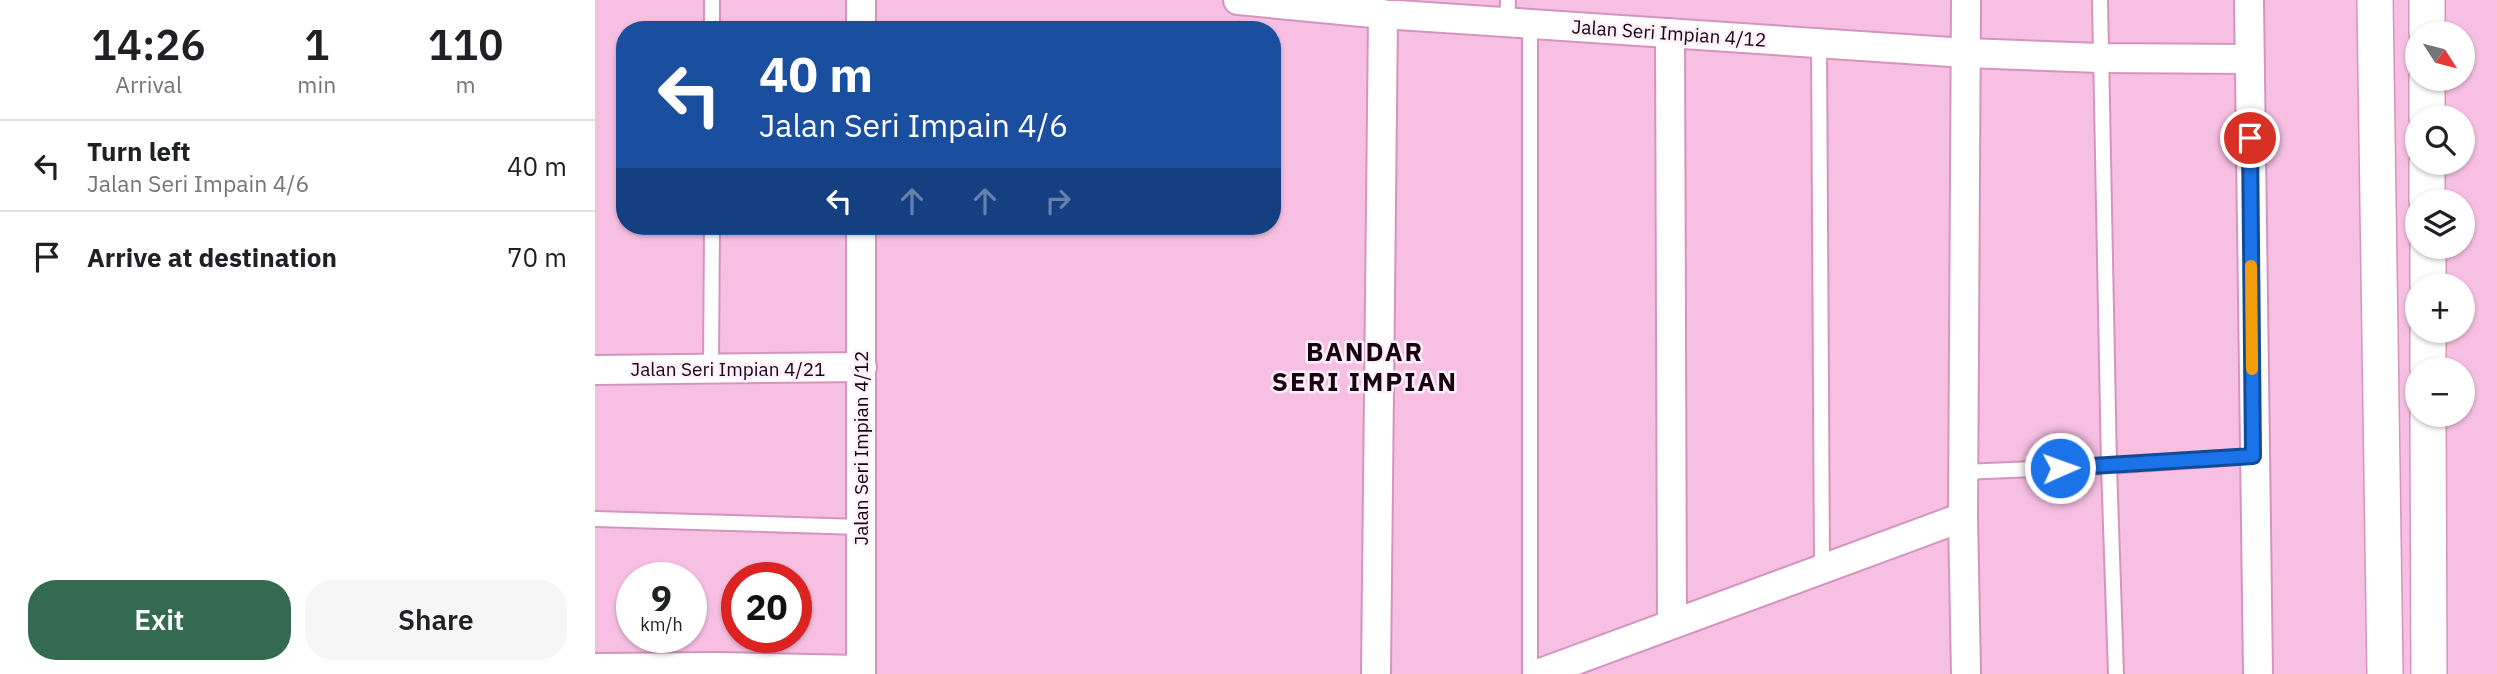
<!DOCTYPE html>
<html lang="en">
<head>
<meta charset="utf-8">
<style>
	body { margin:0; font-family:"IBM Plex Sans",sans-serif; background:#f6f6f6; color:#202124; height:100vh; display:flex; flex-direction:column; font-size:26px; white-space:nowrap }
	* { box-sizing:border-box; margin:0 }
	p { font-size:23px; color:#757577 }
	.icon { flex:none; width:38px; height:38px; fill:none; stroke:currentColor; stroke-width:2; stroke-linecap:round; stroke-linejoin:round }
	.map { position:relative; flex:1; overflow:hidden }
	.side { display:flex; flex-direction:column; background:#fff; width:595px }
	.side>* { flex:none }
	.banner { position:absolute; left:21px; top:21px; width:665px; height:214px; border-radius:28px; box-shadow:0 2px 5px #0004; background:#1a4fa0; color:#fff; overflow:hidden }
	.needle { width:46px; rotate:126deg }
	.tools { position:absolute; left:1810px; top:21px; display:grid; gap:14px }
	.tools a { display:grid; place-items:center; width:70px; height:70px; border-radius:50%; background:#fff; box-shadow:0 2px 5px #0004; font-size:35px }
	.speed { position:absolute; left:21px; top:562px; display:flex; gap:14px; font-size:35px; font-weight:700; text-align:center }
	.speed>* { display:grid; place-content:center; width:91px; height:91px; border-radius:50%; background:#fff; box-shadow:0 2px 5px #0004; line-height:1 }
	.speed small { font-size:18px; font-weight:400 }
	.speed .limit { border:10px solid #d22; background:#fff; color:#111 }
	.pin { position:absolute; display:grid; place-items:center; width:60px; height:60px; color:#fff; margin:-30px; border:4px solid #fff; border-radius:50%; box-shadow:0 2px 7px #0007 }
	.me { position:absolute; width:77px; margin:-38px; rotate:88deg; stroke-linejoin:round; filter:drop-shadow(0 0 5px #0008) }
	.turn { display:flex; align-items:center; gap:24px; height:147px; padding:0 28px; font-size:32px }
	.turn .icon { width:91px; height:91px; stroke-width:2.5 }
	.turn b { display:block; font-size:49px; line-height:60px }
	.lanes { display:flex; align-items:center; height:66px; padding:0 28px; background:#0003; justify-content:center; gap:35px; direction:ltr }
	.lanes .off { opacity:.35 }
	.eta { display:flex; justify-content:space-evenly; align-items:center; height:119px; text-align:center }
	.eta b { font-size:42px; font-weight:600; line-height:49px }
	.action { display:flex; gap:14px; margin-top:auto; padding:14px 28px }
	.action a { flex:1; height:80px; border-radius:28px; background:#346a50; color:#fff; font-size:28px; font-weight:600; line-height:80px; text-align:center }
	.action a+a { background:#f6f6f6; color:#202124 }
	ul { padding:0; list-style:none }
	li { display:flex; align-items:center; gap:21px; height:91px; padding:0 28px; border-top:2px solid #e0e0e0 }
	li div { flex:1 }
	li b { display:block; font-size:26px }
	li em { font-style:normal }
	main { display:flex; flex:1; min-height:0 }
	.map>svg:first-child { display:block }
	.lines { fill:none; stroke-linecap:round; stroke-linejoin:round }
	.service-casing { stroke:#d594be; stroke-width:18 }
	.minor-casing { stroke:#d594be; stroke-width:32 }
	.tertiary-casing { stroke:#d594be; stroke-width:38 }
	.service { stroke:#fff; stroke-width:14 }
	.minor { stroke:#fff; stroke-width:28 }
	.tertiary { stroke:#fff; stroke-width:35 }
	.route-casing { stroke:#114b97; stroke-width:18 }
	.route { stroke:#1a73e8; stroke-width:12 }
	.slow { stroke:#f59e0b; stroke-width:12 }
	.labels { text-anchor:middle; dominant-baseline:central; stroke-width:5; stroke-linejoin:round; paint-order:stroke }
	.street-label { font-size:19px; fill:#180312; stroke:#fef0f8 }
	.district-label { font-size:26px; font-weight:bold; letter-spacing:2px; fill:#180312; stroke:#fef0f8 }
</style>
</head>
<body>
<main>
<section class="side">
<div class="eta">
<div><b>14:26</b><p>Arrival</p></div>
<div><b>1</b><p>min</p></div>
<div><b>110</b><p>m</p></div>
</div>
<ul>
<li><svg class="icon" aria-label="left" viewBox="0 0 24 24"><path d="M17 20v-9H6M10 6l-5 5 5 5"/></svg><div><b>Turn left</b><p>Jalan Seri Impain 4/6</p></div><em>40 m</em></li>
<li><svg class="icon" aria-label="arrive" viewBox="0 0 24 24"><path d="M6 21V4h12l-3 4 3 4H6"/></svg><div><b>Arrive at destination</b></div><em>70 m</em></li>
</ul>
<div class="action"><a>Exit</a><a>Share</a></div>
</section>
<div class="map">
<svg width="1902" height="674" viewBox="0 0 1902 674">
	<rect width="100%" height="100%" fill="#f7c0e3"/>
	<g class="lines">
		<defs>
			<g id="service">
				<polyline points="1505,0 1514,466 1521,674"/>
				<polyline points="912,22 913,0"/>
				<polyline points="117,30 117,0"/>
				<polyline points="1224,43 1227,568"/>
				<polyline points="116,369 117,226"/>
				<polyline points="1368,472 1514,466 1658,456"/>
				<polyline points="0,519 266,527"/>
				<polyline points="935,674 935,23"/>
			</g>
			<g id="minor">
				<polyline points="643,0 788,14 1371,53 1505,58 1654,59"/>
				<polyline points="1371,0 1368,517 1371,674"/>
				<polyline points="1654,0 1663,674"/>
				<polyline points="266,30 266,0"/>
				<polyline points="1075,33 1077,624"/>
				<polyline points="0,370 267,367"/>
				<polyline points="0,668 124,667 265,670"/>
				<polyline points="266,674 266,226"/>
				<polyline points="781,674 788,14"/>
				<polyline points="943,674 1368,517"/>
			</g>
			<g id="tertiary">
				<polyline points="1780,0 1790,674"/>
				<polyline points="1832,0 1832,33"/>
				<polyline points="1832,79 1832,117"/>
				<polyline points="1832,163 1832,201"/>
				<polyline points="1833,247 1833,285"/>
				<polyline points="1833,331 1833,369"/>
				<polyline points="1833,415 1834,674"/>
			</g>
		</defs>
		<!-- service casing -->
		<use href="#service" class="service-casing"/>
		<!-- minor casing -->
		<use href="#minor" class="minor-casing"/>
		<!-- tertiary casing -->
		<use href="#tertiary" class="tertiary-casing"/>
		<!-- service -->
		<use href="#service" class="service"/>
		<!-- minor -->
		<use href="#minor" class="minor"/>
		<!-- tertiary -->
		<use href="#tertiary" class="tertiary"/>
	</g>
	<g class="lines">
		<defs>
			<polyline id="route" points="1465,468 1658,456 1655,138"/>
		</defs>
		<!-- route casing -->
		<use href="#route" class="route-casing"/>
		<!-- route -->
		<use href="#route" class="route"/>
		<!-- slow -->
		<polyline class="slow" points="1656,266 1657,369"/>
	</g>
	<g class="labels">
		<!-- street labels -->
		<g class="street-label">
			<text transform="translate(1074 33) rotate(4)">Jalan Seri Impian 4/12</text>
			<text x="133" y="369">Jalan Seri Impian 4/21</text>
			<text transform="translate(266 448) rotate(-90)">Jalan Seri Impian 4/12</text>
		</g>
		<!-- district labels -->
		<g class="district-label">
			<text x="770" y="351">BANDAR<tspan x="770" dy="30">SERI IMPIAN</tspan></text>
		</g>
	</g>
</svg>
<div class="tools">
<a><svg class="needle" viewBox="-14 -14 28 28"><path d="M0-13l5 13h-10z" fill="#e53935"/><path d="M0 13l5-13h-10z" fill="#757577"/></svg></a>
<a><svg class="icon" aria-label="search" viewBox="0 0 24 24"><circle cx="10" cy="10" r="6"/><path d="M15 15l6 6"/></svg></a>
<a><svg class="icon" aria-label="layers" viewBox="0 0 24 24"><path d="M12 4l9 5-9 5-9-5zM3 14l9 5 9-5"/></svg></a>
<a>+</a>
<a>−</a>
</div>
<div class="speed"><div>9<small>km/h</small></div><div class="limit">20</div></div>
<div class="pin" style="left:1655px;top:138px;background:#d93025"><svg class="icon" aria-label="arrive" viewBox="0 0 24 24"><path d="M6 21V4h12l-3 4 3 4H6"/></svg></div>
<svg class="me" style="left:1465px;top:468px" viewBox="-20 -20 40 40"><circle r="17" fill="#1a73e8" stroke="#fff" stroke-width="3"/><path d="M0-11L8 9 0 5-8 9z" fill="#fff"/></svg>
<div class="banner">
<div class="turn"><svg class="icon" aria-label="left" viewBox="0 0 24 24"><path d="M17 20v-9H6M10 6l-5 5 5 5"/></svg><div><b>40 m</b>Jalan Seri Impain 4/6</div></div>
<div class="lanes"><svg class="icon" aria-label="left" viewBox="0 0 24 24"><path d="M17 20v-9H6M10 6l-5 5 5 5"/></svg><svg class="icon off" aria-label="ahead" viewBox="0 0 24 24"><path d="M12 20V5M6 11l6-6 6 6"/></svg><svg class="icon off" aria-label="ahead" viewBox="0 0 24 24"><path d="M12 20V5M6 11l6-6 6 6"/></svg><svg class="icon off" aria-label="right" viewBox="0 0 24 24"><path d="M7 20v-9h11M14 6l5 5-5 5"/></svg></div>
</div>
</div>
</main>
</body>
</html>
